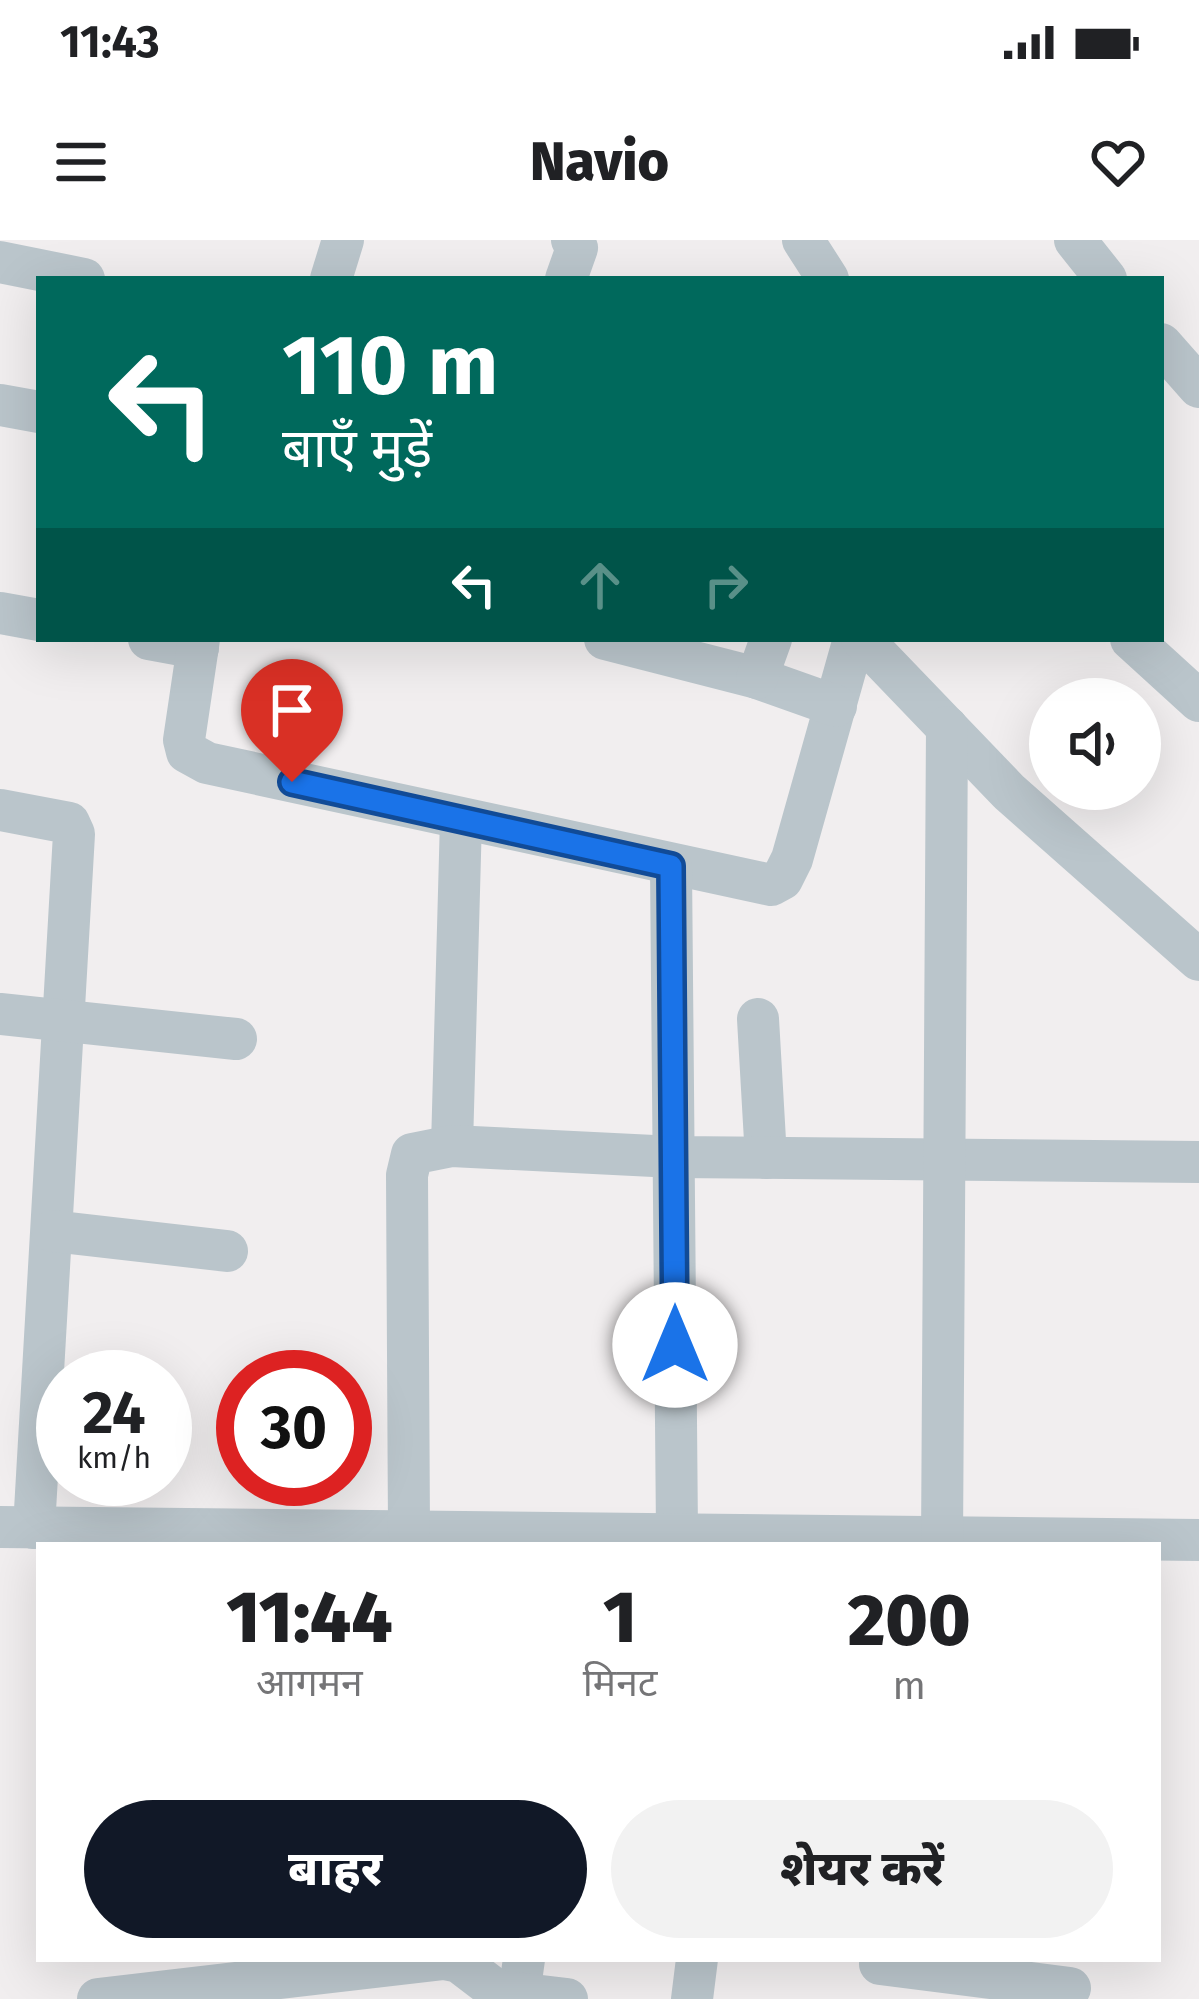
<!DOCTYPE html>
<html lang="hi">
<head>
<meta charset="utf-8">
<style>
	body { margin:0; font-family:"Fira Sans","Noto Sans Devanagari",sans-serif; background:#f2f2f2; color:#202124; height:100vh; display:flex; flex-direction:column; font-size:45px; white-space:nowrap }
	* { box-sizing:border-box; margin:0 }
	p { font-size:39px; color:#757577 }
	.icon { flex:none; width:66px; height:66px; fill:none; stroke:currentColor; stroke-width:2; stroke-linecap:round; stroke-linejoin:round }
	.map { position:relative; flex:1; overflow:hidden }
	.sheet { position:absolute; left:36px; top:1302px; width:1125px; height:420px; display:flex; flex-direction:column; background:#fff; border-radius:0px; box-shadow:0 12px 48px #0002 }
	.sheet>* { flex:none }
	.top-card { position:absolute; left:36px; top:36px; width:1128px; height:366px; border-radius:0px; box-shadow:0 12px 48px #0002; background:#00695c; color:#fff; overflow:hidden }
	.controls { position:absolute; left:1029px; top:438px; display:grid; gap:24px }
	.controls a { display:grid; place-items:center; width:132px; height:132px; border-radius:50%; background:#fff; box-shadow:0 12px 48px #0002; font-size:60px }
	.speed { position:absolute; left:36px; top:1110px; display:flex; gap:24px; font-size:60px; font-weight:700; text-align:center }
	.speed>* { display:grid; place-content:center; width:156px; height:156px; border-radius:50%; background:#fff; box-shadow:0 12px 48px #0002; line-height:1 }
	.speed small { font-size:30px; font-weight:400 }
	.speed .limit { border:18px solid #d22; background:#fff; color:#111 }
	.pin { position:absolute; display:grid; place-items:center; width:102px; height:102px; color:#fff; margin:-123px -51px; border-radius:50% 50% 50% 0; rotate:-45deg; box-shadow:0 0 12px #0007 }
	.pin .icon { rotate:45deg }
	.me { position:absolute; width:132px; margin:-66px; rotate:0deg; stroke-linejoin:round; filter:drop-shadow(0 0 9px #0008) }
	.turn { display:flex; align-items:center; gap:42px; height:252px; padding:0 48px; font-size:54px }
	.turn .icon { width:156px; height:156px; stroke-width:2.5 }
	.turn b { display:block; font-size:84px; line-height:102px }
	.lanes { display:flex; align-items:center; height:114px; padding:0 48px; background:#0003; justify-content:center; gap:60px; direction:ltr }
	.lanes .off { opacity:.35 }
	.eta { display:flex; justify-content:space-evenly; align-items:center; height:204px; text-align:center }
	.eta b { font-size:72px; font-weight:800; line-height:84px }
	.primary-button { display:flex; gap:24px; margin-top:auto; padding:24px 48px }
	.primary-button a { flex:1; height:138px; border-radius:72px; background:#111827; color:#fff; font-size:48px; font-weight:800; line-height:138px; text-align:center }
	.primary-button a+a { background:#f2f2f2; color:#202124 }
	.status { display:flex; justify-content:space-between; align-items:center; height:84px; padding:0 60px; background:#fff; direction:ltr }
	.status svg { height:33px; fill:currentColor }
	header { display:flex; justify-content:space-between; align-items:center; height:156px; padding:0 48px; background:#fff; font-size:54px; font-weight:800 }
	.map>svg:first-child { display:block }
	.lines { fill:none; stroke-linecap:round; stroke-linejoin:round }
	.minor { stroke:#bac5cb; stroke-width:42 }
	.route-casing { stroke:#114b97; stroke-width:30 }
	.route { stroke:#1a73e8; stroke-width:21 }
</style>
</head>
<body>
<div class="status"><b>11:43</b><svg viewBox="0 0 49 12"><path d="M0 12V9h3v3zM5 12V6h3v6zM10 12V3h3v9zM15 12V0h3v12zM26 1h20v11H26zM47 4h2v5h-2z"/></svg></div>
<header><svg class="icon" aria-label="menu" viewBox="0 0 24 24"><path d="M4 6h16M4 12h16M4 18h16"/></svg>Navio<svg class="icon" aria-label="heart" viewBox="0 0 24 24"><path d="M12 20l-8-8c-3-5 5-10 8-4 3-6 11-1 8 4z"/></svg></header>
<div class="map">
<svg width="1199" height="1759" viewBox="0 0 1199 1759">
	<rect width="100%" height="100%" fill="#f1eeef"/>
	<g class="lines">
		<!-- minor -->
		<g class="minor">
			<polyline points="803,0 828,39"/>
			<polyline points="1075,0 1106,39"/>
			<polyline points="0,22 84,39"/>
			<polyline points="331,39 343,0"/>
			<polyline points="566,39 577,8 572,0"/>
			<polyline points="1161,104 1199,147"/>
			<polyline points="0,165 39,172"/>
			<polyline points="0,373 39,380"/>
			<polyline points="149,399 198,408"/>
			<polyline points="199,399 184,500 187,512 207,523 771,645 782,639 792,619 854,399"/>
			<polyline points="605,399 757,438 836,466"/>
			<polyline points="862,399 1009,552 1199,720"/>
			<polyline points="1131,399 1199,461"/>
			<polyline points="757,438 771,399"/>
			<polyline points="0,570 69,583 74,594 34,1288"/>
			<polyline points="671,626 677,1292"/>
			<polyline points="0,774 236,799"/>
			<polyline points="758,779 766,918"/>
			<polyline points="452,906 461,579"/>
			<polyline points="52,991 227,1011"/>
			<polyline points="0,1287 1199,1300"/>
			<polyline points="409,1290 407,935 412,914 452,906 674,917 1199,922"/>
			<polyline points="942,1305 947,487"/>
			<polyline points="880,1724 1070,1748"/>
			<polyline points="519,1755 524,1719"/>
			<polyline points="98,1759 444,1719 459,1722 497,1751 567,1759"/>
			<polyline points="692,1759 697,1719"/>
		</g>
	</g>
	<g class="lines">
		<defs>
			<polyline id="route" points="292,542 671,626 675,1105"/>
		</defs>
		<!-- route casing -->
		<use href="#route" class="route-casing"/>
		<!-- route -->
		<use href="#route" class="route"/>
	</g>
</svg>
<div class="controls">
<a><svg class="icon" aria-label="sound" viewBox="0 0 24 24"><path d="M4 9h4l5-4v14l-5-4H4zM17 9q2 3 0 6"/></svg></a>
</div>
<div class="speed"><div>24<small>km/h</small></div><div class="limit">30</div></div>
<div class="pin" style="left:292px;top:542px;background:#d93025"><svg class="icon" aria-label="arrive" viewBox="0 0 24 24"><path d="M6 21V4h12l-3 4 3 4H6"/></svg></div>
<svg class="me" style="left:675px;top:1105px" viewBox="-20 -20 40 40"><circle r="19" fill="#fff"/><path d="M0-13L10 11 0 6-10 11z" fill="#1a73e8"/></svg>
<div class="top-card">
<div class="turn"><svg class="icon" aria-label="left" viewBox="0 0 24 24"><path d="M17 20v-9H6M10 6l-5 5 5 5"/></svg><div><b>110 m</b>बाएँ मुड़ें</div></div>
<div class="lanes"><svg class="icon" aria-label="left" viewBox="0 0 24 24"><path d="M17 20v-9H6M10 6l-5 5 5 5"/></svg><svg class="icon off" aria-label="ahead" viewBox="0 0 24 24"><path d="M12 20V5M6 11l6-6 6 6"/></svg><svg class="icon off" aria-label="right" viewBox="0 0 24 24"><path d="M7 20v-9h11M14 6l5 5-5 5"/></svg></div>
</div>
<section class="sheet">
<div class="eta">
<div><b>11:44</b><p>आगमन</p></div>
<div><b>1</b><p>मिनट</p></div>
<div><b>200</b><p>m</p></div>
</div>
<div class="primary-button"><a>बाहर</a><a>शेयर करें</a></div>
</section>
</div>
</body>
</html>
